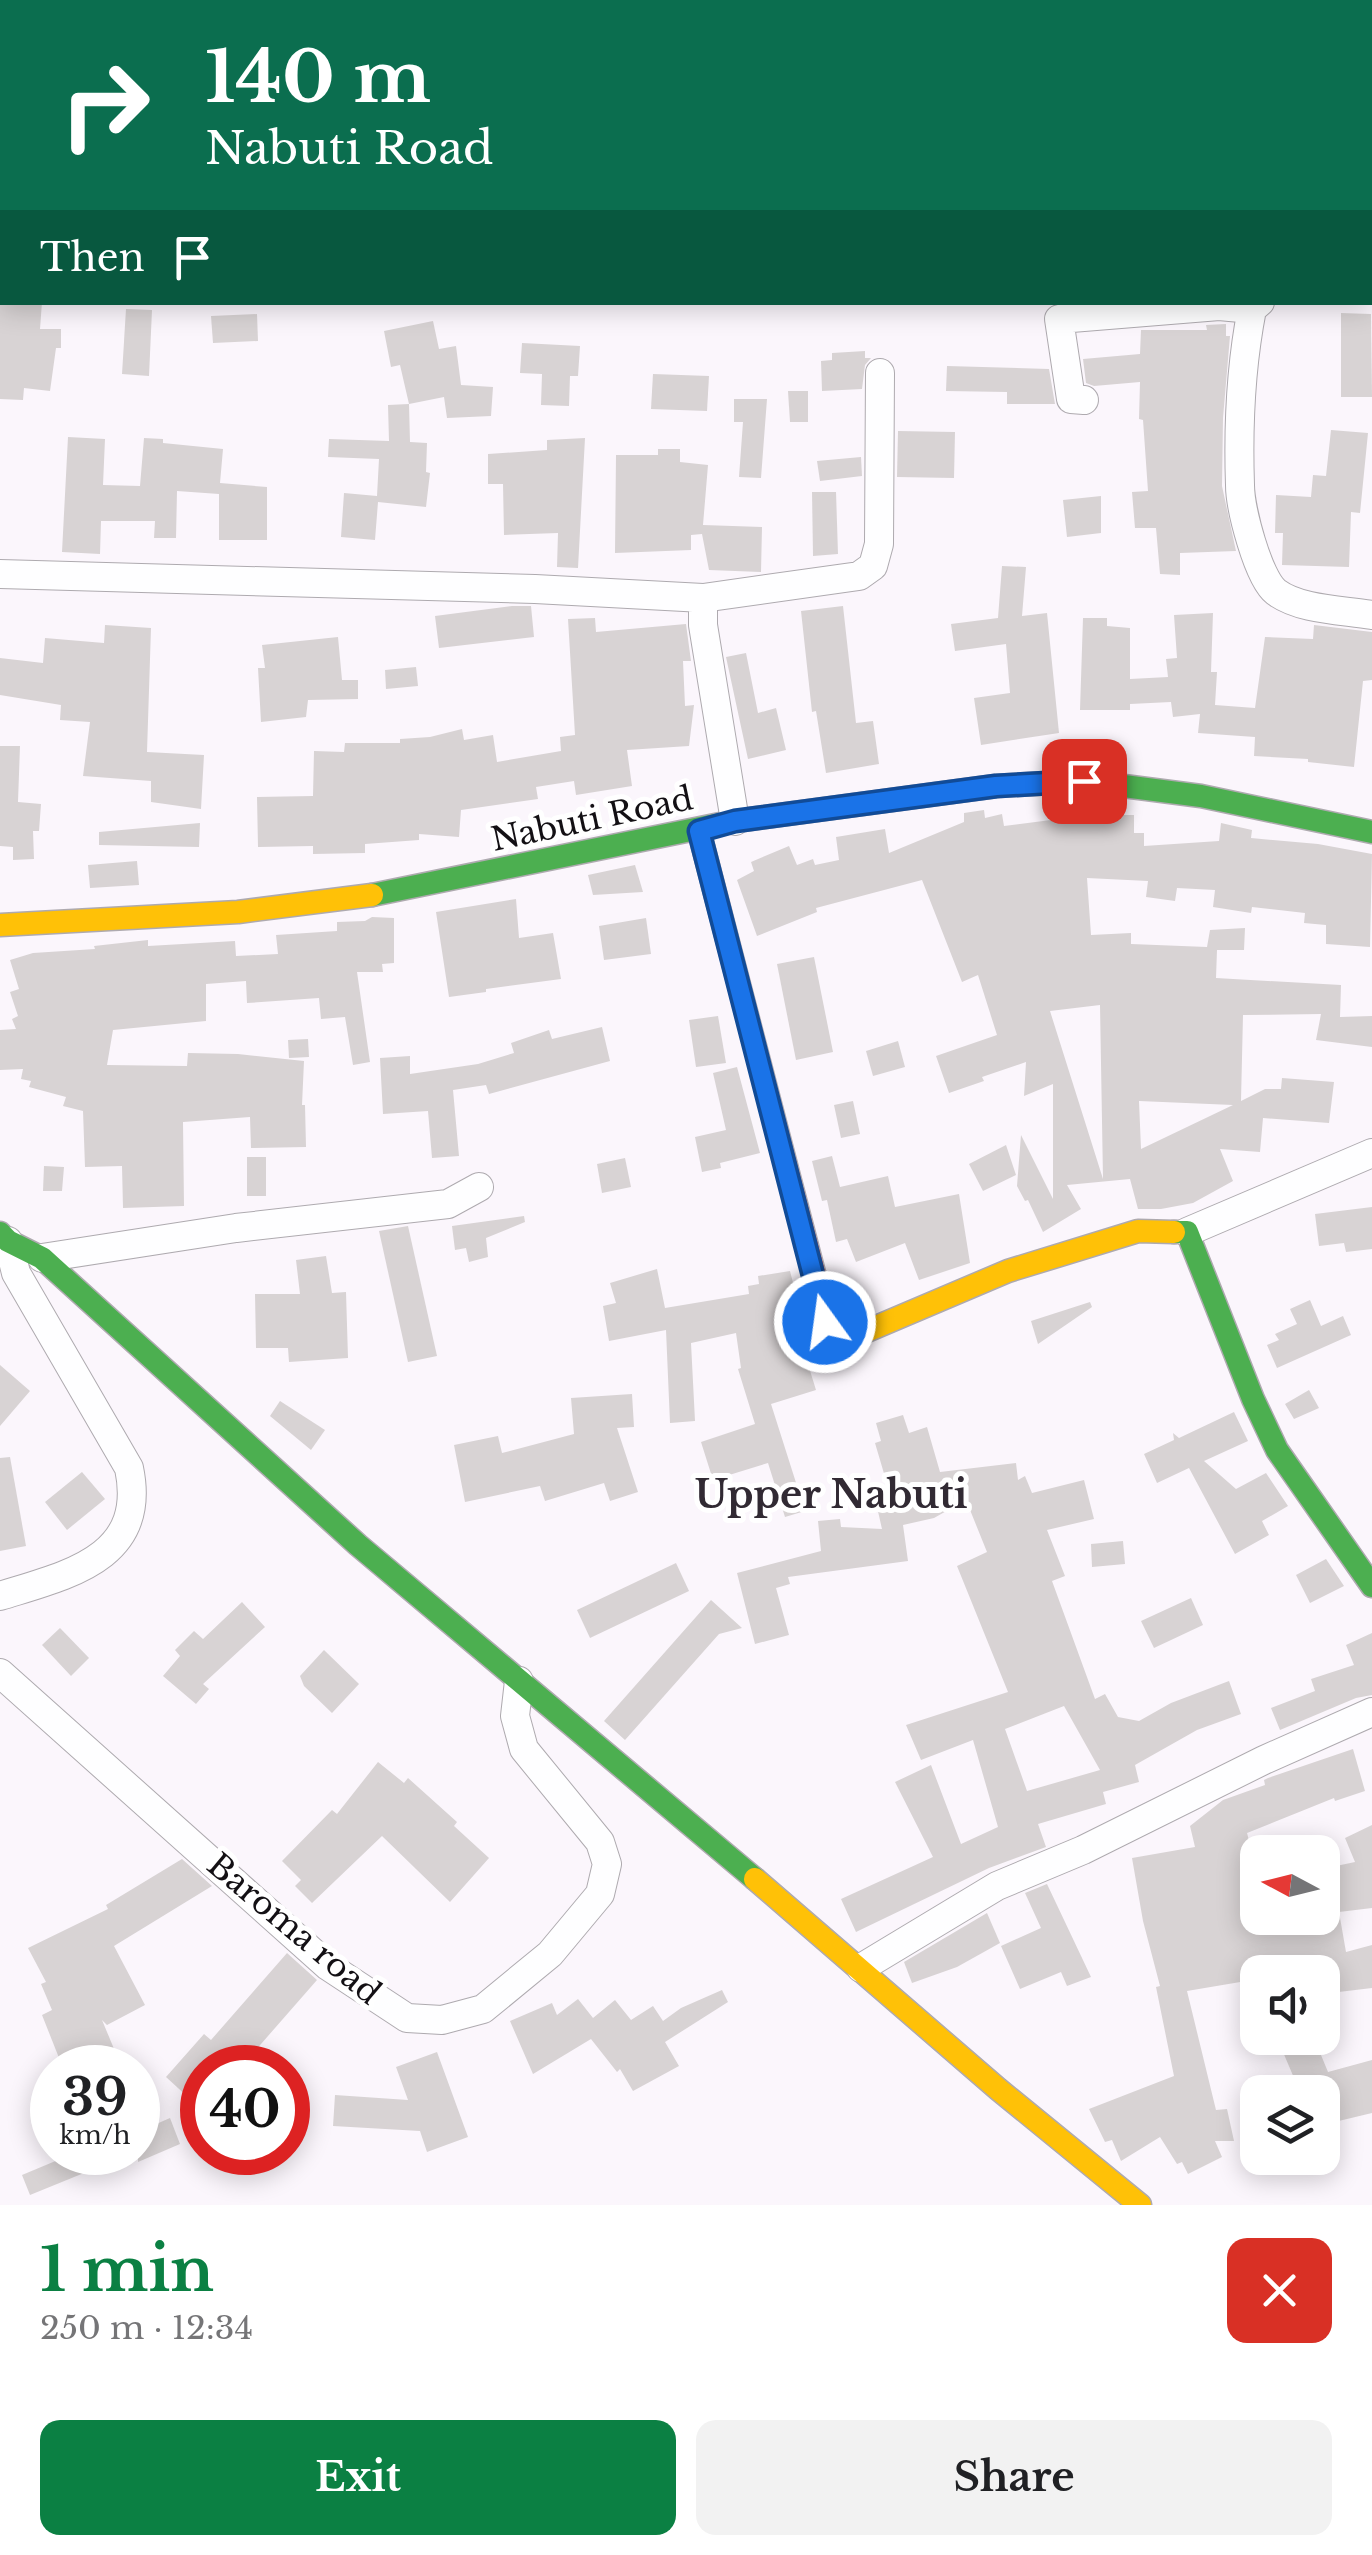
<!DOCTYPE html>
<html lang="en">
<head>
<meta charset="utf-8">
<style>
	body { margin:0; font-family:"Libre Baskerville",serif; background:#f2f2f2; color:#202124; height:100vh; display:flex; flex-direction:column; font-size:38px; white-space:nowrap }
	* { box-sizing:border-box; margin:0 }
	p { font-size:32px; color:#757577 }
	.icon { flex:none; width:55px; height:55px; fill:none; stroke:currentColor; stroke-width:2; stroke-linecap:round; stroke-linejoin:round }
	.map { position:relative; height:2205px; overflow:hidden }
	.panel { display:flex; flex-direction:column; background:#fff; flex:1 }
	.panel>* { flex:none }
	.guide { position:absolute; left:0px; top:0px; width:1372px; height:305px; box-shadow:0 5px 25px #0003; background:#0b6e4f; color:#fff; overflow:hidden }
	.needle { width:65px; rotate:277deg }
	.fabs { position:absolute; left:1240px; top:1835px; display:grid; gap:20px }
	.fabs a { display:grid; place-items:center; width:100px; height:100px; border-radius:20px; background:#fff; box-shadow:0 5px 25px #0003; font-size:50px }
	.speed { position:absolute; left:30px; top:2045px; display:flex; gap:20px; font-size:50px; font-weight:700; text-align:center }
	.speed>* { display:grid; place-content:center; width:130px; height:130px; border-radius:50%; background:#fff; box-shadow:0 5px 25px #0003; line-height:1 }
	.speed small { font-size:25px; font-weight:400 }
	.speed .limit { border:15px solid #d22; background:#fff; color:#111 }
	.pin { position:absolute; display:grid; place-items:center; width:85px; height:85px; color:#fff; margin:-42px; border-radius:20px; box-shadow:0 5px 15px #0006 }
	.me { position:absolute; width:110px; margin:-55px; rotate:346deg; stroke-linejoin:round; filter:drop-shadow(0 0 8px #0008) }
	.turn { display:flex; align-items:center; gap:35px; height:210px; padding:0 40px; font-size:45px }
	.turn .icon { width:130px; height:130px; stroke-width:2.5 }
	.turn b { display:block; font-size:70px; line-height:85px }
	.then { display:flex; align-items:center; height:95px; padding:0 40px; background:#0003; gap:20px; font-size:38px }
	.round { display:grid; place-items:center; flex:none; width:105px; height:105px; border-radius:20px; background:#f2f2f2 }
	.headline { display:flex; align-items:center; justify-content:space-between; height:170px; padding:0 40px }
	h1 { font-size:60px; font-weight:700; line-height:75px; color:#0b8043 }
	.action { display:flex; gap:20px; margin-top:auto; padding:20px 40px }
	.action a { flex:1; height:115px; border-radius:20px; background:#0b8043; color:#fff; font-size:40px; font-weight:700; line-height:115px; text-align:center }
	.action a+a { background:#f2f2f2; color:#202124 }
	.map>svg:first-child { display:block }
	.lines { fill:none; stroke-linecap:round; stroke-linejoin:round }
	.stream { stroke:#c1e5fd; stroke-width:8 }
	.building { fill:#d8d3d4; fill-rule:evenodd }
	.street-casing { stroke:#aeaaaf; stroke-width:30 }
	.fast-casing { stroke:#aeaaaf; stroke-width:25 }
	.slow-casing { stroke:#aeaaaf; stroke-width:25 }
	.jam-casing { stroke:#aeaaaf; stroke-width:25 }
	.street { stroke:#fefeff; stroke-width:28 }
	.fast { stroke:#4caf50; stroke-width:22 }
	.slow { stroke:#ffc107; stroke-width:22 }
	.jam { stroke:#c62828; stroke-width:22 }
	.route-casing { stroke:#114b97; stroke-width:25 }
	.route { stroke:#1a73e8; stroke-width:18 }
	.labels { text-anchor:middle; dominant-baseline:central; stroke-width:10; stroke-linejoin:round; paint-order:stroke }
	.street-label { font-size:32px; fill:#131014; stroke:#fff }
	.quarter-label { font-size:38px; font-weight:bold; fill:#312a33; stroke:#fff }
</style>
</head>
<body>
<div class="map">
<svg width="1372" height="2205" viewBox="0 0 1372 2205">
	<rect width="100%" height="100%" fill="#fbf6fc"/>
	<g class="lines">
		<!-- stream -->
		<polyline class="stream" points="0,196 2,196"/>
	</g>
	<!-- building -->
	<g class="building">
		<polygon points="0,302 42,302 40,329 61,329 61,348 56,348 50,391 24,388 23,400 0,399"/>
		<polygon points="126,309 152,310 149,376 122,374"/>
		<polygon points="1341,313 1371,314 1372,397 1341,397"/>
		<polygon points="257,314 258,341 213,343 211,316"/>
		<polygon points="433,321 439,349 456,346 461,385 493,387 491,416 447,418 444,397 409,404 400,365 391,367 384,331"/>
		<polygon points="1226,324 1226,336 1230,336 1223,418 1222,486 1236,551 1180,553 1180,575 1160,574 1156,528 1135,528 1132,492 1148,491 1143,420 1139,419 1140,382 1094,386 1086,383 1083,359 1140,354 1141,330 1207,330 1206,325"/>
		<polygon points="522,343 580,346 578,376 570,376 569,406 541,405 542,374 520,373"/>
		<polygon points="865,351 865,358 871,358 865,365 862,389 822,391 821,361 832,360 832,353"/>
		<polygon points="947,366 1049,369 1055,404 1007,404 1007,392 946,391"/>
		<polygon points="653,374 709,376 707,411 651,409"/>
		<polygon points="788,391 808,391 808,422 790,422"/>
		<polygon points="734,399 767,399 761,478 739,477 743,422 734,422"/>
		<polygon points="409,404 410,442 427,443 426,472 430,473 426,507 378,502 375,540 341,537 344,493 377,496 379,459 328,457 329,439 389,441 388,405"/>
		<polygon points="1331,430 1368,433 1360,513 1351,512 1349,567 1282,565 1283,533 1275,533 1276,495 1311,497 1313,475 1326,476"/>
		<polygon points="898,431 955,432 954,478 897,477"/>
		<polygon points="68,437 105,439 103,485 140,486 144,438 163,439 163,443 223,449 220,483 267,487 267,540 219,540 219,494 177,491 176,538 154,538 155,521 101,521 100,554 62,552"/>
		<polygon points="585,438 578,568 557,567 558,533 504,535 503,484 488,484 488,454 547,450 547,440"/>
		<polygon points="658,449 680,449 680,462 708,465 703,525 762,527 761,572 709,570 702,534 691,535 691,550 615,553 616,455 658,455"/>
		<polygon points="861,457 862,476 820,481 817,461"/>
		<polygon points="812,492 836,492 838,554 813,556"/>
		<polygon points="1101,496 1101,533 1067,537 1063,500"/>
		<polygon points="1002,566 1026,567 1022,616 1047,613 1059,733 981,745 974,698 1010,693 1006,644 955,651 951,624 998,618"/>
		<polygon points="512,606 531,606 534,637 439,648 435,616"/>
		<polygon points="843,606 856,723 873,721 879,764 826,773 816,711 812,712 801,611"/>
		<polygon points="1213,613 1211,672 1217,672 1215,705 1255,708 1265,637 1313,639 1314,625 1372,632 1372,680 1363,681 1354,767 1308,762 1308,759 1254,756 1255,737 1198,733 1200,714 1173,717 1171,702 1130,704 1130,710 1080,710 1083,618 1107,618 1107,626 1130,628 1130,679 1168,677 1166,659 1177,658 1174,615"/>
		<polygon points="595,618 596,632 686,624 691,661 683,661 685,706 694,705 689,746 627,750 632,786 576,795 574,781 536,787 538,799 461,810 459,837 419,834 419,840 365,844 365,853 313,854 313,846 258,847 257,797 313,796 314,751 344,752 345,743 400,743 400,739 430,737 462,729 464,740 493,735 497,762 561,751 560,737 575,735 568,619"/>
		<polygon points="105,625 151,628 147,752 204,755 201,809 151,802 151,781 83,776 90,722 60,720 61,705 0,695 0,658 43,663 45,638 104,643"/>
		<polygon points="338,637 342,680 358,680 358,699 308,700 306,717 261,722 258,668 265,668 262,645"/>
		<polygon points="746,653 758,713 776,708 786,750 748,759 726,657"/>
		<polygon points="416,667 418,686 386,689 385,670"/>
		<polygon points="0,746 20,746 18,802 41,804 39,831 33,831 34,859 13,860 13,847 0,846"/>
		<path d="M1081 804 1112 807V815H1134V833H1144V846L1219 841 1221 823 1252 830 1251 838 1318 844 1372 854 1370 947 1326 944V925L1304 923 1305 913 1252 907 1251 913 1213 907 1215 890 1177 888 1175 901 1146 897 1148 881 1087 878 1091 935 1131 933V944L1207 947 1210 930 1245 928 1244 950H1217L1216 978 1341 985 1340 1017 1372 1016V1047L1316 1040 1321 1014 1243 1015 1241 1101 1265 1089H1281L1282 1078 1334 1082 1329 1123 1263 1118 1260 1152 1220 1149 1233 1181 1193 1203 1161 1209H1138L1130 1179 1067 1185 1081 1209 1043 1232 1028 1200 1025 1201 1017 1186 1021 1135 1053 1199V1084L1024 1096 1026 1062 982 1077 984 1081 949 1093 936 1056 997 1035 978 975 962 982 922 880 816 908 817 912 757 936 737 880 754 871 751 862 789 846 797 865 813 859 815 865 839 860 836 837 885 829 889 853 964 822V813L984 810 985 818 1002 814 1004 826 1082 816ZM1100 1005 1103 1179 1050 1011ZM1139 1101 1233 1105 1141 1149Z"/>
		<polygon points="200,823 199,847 99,845 99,832"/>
		<polygon points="137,861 139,885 90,888 88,865"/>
		<polygon points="635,865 643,892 593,895 588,875"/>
		<polygon points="516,899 519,938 553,933 561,979 486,989 486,992 449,997 436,912"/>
		<polygon points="372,917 394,918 394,963 382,964 383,972 357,972 370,1062 353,1065 345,1017 321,1019 319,998 247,1003 246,981 206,984 206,1021 113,1030 107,1065 187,1066 188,1053 238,1054 304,1061 302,1105 305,1105 306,1147 251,1148 250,1117 183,1122 184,1206 123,1208 122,1166 85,1167 83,1111 63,1106 66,1097 29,1087 31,1081 21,1079 23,1069 0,1070 0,1030 16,1029 12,1019 18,1016 10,992 19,989 10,960 33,953 95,949 94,946 148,940 148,946 235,941 236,956 278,954 276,935 337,931 337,922 365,921"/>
		<polygon points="646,918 651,954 604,960 599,926"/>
		<polygon points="814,957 833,1052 796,1060 777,964"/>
		<polygon points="718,1016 726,1063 696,1067 689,1020"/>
		<polygon points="602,1027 610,1061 489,1094 486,1085 453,1090 459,1156 432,1158 428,1111 383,1114 380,1058 410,1056 410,1074 478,1064 514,1053 511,1043 549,1030 552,1039"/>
		<polygon points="308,1039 309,1057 289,1058 288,1040"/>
		<polygon points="898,1041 905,1067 873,1076 866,1051"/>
		<polygon points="737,1067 760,1153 720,1163 721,1168 702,1172 695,1137 726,1130 713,1073"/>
		<polygon points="853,1101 860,1134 841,1138 834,1105"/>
		<polygon points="1006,1145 1016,1175 983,1191 969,1164"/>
		<polygon points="832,1156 840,1187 888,1176 895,1207 959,1194 970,1263 919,1280 905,1243 856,1262 847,1239 836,1242 827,1200 822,1201 812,1161"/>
		<rect x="247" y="1157" width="19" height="39"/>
		<polygon points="625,1158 631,1187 602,1193 597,1164"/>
		<polygon points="44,1166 64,1167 62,1191 43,1191"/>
		<polygon points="1372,1207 1372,1249 1346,1252 1344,1243 1319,1246 1315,1214"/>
		<polygon points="524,1216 525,1222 486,1238 488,1257 469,1262 466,1248 455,1250 452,1226"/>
		<polygon points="408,1226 437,1356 408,1362 379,1231"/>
		<polygon points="326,1256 332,1293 346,1292 348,1358 289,1362 288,1348 256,1348 255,1294 300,1294 296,1260"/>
		<polygon points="657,1269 665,1308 749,1294 748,1286 759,1284 758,1276 790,1271 800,1310 803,1348 816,1390 771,1404 805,1511 785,1517 768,1463 713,1480 701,1442 755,1424 738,1369 741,1368 736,1333 691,1343 695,1421 670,1423 666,1330 609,1341 603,1306 616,1303 610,1283"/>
		<polygon points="1310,1300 1321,1326 1343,1316 1351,1335 1277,1368 1267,1345 1279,1340 1275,1334 1297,1324 1290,1309"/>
		<polygon points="1090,1302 1092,1307 1038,1344 1031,1321"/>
		<polygon points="0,1365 30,1391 0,1426"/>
		<polygon points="1309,1390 1319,1408 1294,1419 1285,1404"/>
		<polygon points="632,1394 634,1427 617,1428 638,1492 610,1501 604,1483 545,1501 540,1486 465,1502 454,1445 498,1436 502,1453 574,1434 571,1398"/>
		<polygon points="280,1401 325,1430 311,1450 270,1416"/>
		<polygon points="1234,1412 1248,1441 1204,1461 1236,1489 1266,1473 1288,1506 1262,1521 1269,1535 1235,1554 1189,1468 1157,1483 1144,1454 1174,1440 1173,1433 1179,1438"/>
		<path d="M903 1415 909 1433 927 1427 940 1472 1016 1463 1018 1480 1025 1476 1032 1493 1084 1480 1094 1519 1047 1530 1065 1576 1052 1581 1095 1699 1105 1694 1118 1717 1139 1721 1171 1703 1229 1681 1241 1714 1197 1730 1135 1765 1139 1782 1103 1792 1106 1804 1038 1824 1046 1847 989 1868 856 1932 841 1899 933 1857 895 1782 931 1765 961 1844 998 1827 973 1740 921 1760 906 1725 1008 1692 957 1566 987 1552 966 1500 934 1518 903 1525 908 1561 788 1577 790 1584 776 1588 789 1635 755 1644 737 1573 821 1551 818 1521 840 1519 841 1527 882 1529 877 1507 893 1504 875 1443 881 1441 876 1423ZM1064 1706 1100 1770 1027 1791 1005 1729Z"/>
		<polygon points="10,1457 26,1546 0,1551 0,1458"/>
		<polygon points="82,1472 105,1499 67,1530 45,1502"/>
		<polygon points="1123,1541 1125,1564 1092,1567 1091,1544"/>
		<polygon points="1326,1559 1344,1586 1310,1603 1296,1575"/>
		<polygon points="676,1563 689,1591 590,1638 577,1610"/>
		<polygon points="1191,1598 1203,1625 1154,1648 1141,1621"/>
		<polygon points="711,1600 742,1628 719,1634 625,1740 604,1721"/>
		<polygon points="242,1602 265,1627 203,1684 209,1689 196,1704 163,1676 180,1656 175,1650 194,1631 203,1639"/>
		<polygon points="60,1628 89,1658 71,1676 42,1645"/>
		<polygon points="1372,1633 1372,1695 1356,1698 1280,1730 1271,1708 1315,1691 1311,1679 1354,1665 1346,1645"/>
		<polygon points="324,1650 359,1684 332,1713 304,1686 300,1676"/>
		<polygon points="1353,1749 1365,1791 1335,1801 1334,1798 1247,1833 1258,1874 1258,1918 1322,1918 1322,1869 1355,1862 1345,1838 1372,1825 1372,1908 1339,1912 1346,1952 1372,1945 1372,1988 1322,1994 1322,1972 1258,1972 1258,1979 1187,1991 1216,2110 1227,2109 1234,2141 1215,2141 1222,2157 1188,2174 1182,2162 1177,2164 1160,2137 1121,2161 1112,2140 1105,2142 1089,2109 1174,2076 1156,1987 1160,1986 1143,1921 1132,1858 1195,1847 1190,1826 1223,1800 1265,1785 1264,1780 1268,1778"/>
		<polygon points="378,1762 404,1783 408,1778 457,1822 454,1826 489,1858 450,1902 382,1836 312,1903 295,1886 301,1880 282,1861 332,1810 337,1814"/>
		<polygon points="182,1859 212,1886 114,1946 145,2005 107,2025 102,2020 122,2068 63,2068 42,2015 52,2010 41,1984 46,1982 28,1948 108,1909 106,1905"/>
		<polygon points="1047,1884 1091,1977 1067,1986 1061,1972 1020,1989 1001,1946 1041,1928 1025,1893"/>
		<polygon points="987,1913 1000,1943 957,1967 912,1983 904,1962"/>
		<polygon points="287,1953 317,1980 240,2068 202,2068 202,2110 166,2077 204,2034 211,2040"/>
		<polygon points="722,1990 728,2002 665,2042 679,2066 633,2091 620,2069 617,2072 591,2039 533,2074 510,2021 552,2003 557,2015 578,1999 593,2018 615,2000 631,2020 653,2006 663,2021 681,2008"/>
		<polygon points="1277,2038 1314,2038 1328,2072 1372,2060 1372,2113 1322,2125 1322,2092 1300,2092"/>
		<polygon points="437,2052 468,2137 427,2152 420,2131 333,2126 335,2095 408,2100 396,2067"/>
		<polygon points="170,2118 180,2144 138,2162 138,2132"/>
		<polygon points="77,2152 133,2153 30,2195 22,2175"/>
	</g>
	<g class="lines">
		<defs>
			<g id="street">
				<polyline points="1370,275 1372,275"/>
				<path d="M1260 302 1252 309C1241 365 1238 427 1240 485 1240 508 1258 578 1276 592 1300 610 1343 610 1372 615"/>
				<polyline points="1084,400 1071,399 1059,319 1219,306 1252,309"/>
				<polyline points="0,574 535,589 703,598 703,625 735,821"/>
				<polyline points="703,598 859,576 873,566 879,544 880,373"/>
				<polyline points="1187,1232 1372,1153"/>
				<polyline points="42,1258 236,1228 448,1204 479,1187"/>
				<path d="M0 1596C67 1575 148 1559 129 1468L16 1273 8 1241"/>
				<polyline points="0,1673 328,1966 407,2018 442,2020 483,2009 550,1954 600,1894 607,1864 600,1842 524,1749 515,1716 519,1681"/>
				<polyline points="861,1968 997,1886 1083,1850 1264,1760 1372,1712"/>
			</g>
			<g id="fast">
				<polyline points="146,2 149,0"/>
				<polyline points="372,895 735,821 996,786 1085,781 1201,796 1372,832"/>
				<polyline points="1174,1232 1187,1232 1253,1399 1277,1450 1372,1586"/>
				<polyline points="0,1233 8,1241 42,1258 358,1545 755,1879"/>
			</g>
			<g id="slow">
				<polyline points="0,125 2,123"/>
				<polyline points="0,925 238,912 372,895"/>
				<polyline points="826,1319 829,1331 855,1336 1008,1271 1138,1231 1174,1232"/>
				<polyline points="755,1879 998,2089 1140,2205"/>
			</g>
			<polyline id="jam" points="699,831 826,1319"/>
		</defs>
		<!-- street casing -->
		<use href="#street" class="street-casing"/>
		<!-- fast casing -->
		<use href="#fast" class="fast-casing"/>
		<!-- slow casing -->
		<use href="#slow" class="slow-casing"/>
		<!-- jam casing -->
		<use href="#jam" class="jam-casing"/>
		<!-- street -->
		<use href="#street" class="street"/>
		<!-- fast -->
		<use href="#fast" class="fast"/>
		<!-- slow -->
		<use href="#slow" class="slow"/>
		<!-- jam -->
		<use href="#jam" class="jam"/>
	</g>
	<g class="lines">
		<defs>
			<polyline id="route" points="825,1322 699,831 735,821 996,786 1084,781"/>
		</defs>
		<!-- route casing -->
		<use href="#route" class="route-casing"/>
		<!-- route -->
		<use href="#route" class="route"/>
	</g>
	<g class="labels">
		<!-- street labels -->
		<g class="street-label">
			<text transform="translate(592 819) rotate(-12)">Nabuti Road</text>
			<text transform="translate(294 1929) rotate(40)">Baroma road</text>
		</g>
		<!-- quarter labels -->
		<g class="quarter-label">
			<text x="831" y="1494">Upper Nabuti</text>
		</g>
	</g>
</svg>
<div class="fabs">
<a><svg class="needle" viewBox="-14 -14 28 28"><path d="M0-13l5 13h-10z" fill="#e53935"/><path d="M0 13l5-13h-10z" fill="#757577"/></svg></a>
<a><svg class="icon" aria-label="sound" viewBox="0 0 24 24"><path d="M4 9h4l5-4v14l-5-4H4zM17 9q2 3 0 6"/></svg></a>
<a><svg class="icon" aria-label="layers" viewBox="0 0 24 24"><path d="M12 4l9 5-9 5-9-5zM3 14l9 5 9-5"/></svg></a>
</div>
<div class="speed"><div>39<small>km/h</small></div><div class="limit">40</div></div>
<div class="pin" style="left:1084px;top:781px;background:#d93025"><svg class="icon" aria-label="arrive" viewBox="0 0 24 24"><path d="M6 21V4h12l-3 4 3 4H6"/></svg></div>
<svg class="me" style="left:825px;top:1322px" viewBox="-20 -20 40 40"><circle r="17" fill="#1a73e8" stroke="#fff" stroke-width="3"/><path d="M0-11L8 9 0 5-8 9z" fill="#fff"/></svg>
<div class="guide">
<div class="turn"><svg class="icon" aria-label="right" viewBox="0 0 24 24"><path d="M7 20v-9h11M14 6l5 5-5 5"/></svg><div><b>140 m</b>Nabuti Road</div></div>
<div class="then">Then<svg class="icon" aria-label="arrive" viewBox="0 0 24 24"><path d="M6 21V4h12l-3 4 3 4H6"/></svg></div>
</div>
</div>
<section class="panel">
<div class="headline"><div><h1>1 min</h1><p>250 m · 12:34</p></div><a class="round" style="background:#d93025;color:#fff"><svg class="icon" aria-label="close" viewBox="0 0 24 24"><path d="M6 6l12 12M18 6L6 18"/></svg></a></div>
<div class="action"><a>Exit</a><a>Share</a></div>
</section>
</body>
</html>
